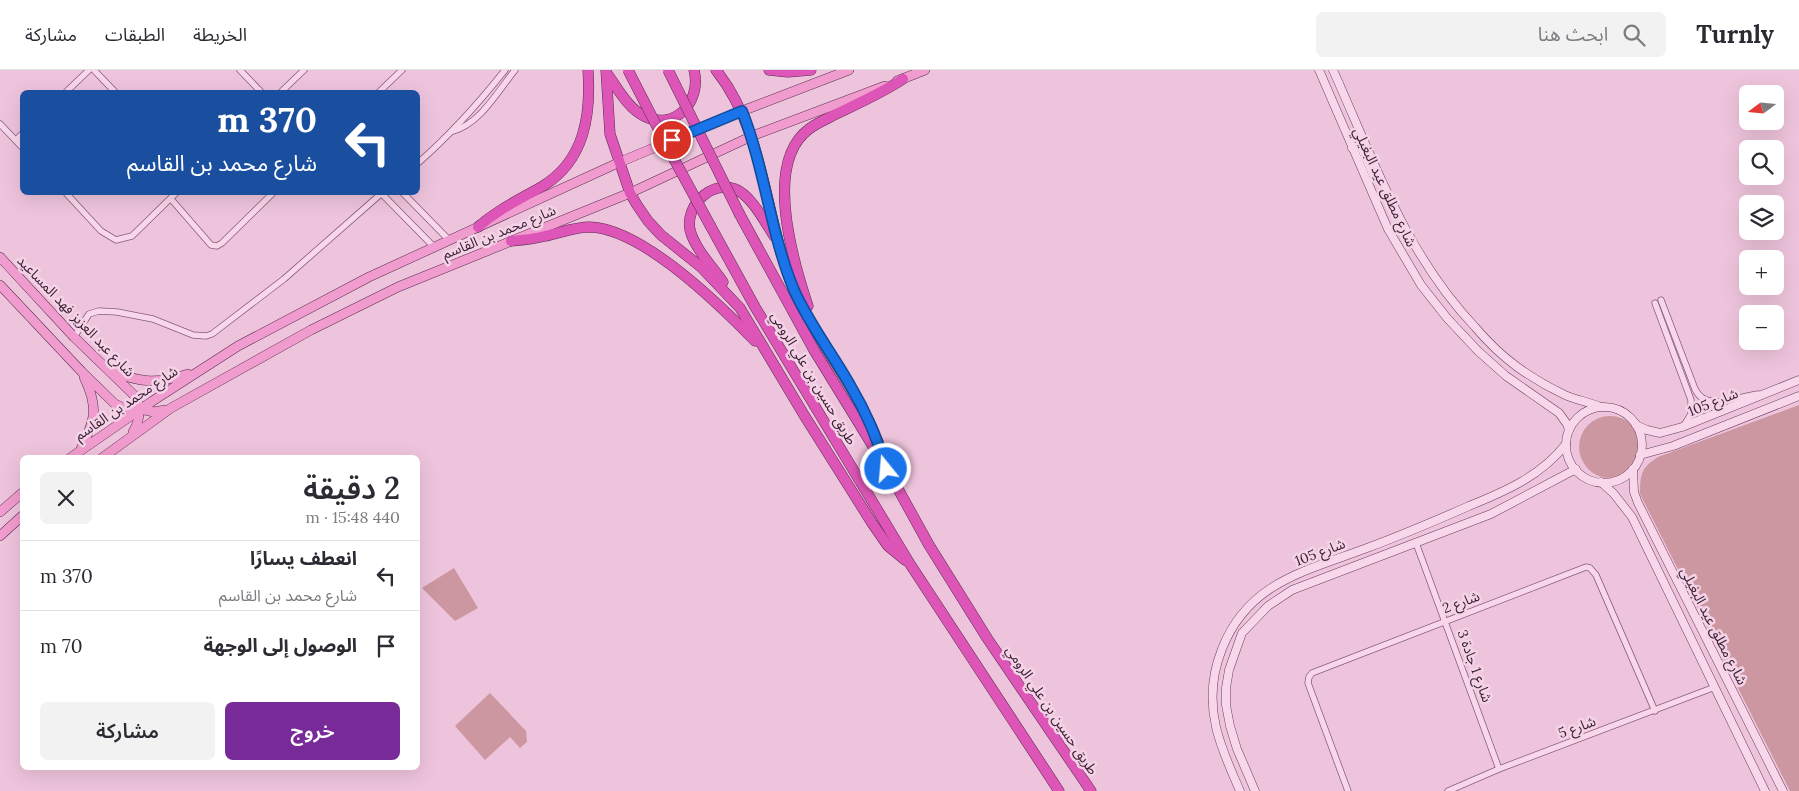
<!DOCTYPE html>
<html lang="ar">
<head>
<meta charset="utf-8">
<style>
	body { margin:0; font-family:Lora,"Noto Sans Arabic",serif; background:#f2f2f3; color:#2b2b33; direction:rtl; height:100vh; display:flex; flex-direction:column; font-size:19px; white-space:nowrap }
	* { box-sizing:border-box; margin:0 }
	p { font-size:16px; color:#7c7c81 }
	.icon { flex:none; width:28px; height:28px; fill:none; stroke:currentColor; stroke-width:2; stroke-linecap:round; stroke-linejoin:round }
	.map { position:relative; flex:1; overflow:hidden; direction:ltr }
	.panel { position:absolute; left:20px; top:385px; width:400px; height:315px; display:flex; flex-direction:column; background:#fff; border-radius:8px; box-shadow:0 5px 20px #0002; direction:rtl }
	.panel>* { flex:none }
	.guide { position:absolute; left:20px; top:20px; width:400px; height:105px; border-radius:8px; box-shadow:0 5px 20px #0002; direction:rtl; background:#1a4fa0; color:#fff; overflow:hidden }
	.needle { width:32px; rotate:254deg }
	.buttons { position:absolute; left:1739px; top:15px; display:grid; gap:10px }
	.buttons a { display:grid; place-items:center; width:45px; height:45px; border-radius:8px; background:#fff; box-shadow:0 5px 20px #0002; font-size:25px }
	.pin { position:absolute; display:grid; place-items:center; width:42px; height:42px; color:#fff; margin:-21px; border:2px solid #fff; border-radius:50%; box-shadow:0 1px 5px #0007 }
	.me { position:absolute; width:55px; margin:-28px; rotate:343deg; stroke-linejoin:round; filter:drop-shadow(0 0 4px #0008) }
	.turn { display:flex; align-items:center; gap:18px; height:105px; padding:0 20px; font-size:22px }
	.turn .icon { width:65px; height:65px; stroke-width:2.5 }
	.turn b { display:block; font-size:35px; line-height:42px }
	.round { display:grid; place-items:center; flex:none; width:52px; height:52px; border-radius:8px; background:#f2f2f3 }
	.headline { display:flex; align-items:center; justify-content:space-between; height:85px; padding:0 20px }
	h1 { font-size:30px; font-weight:600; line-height:38px }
	.button { display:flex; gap:10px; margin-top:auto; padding:10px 20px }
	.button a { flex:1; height:58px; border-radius:8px; background:#782a98; color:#fff; font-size:20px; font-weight:600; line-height:58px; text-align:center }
	.button a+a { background:#f2f2f3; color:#2b2b33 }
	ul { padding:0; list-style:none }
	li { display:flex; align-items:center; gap:15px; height:70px; padding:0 20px; border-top:1px solid #e1e1e2 }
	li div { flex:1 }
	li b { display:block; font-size:19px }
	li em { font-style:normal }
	header { display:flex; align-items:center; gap:30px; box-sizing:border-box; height:70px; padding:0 25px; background:#fff; border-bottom:1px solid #e1e1e2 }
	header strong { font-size:24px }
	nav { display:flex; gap:28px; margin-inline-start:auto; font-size:18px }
	.search { width:350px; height:45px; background:#f2f2f3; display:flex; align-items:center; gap:12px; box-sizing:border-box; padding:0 18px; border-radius:8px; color:#7c7c81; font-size:19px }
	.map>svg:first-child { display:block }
	.green { fill:#cc97a0 }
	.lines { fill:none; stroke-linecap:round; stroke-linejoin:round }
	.street-casing { stroke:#895a7d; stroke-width:7 }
	.secondary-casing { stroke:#6a3d60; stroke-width:9 }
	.primary-casing { stroke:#562e4f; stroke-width:10 }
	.highway-casing { stroke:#562e4f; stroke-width:11 }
	.street { stroke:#f9d7ea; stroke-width:5.5 }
	.secondary { stroke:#f9d7ea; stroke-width:8 }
	.primary { stroke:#f19cce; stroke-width:9 }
	.highway { stroke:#dd55b7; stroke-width:10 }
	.highway-bridge-casing { stroke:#562e4f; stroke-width:11; stroke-linecap:butt }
	.highway-bridge { stroke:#dd55b7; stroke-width:10 }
	.route-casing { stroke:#114b97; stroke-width:12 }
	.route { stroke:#1a73e8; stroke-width:9 }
	.labels { text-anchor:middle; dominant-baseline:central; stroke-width:5; stroke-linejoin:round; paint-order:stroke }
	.street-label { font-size:14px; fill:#391e33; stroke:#f5d3e7 }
</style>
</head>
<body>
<header>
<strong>Turnly</strong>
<div class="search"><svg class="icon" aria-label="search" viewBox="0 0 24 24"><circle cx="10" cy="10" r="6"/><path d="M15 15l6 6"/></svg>ابحث هنا</div>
<nav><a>الخريطة</a><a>الطبقات</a><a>مشاركة</a></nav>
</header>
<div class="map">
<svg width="1799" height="721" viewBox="0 0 1799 721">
	<rect width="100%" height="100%" fill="#eec4dc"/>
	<!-- green -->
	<g class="green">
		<path d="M1799 335V721H1790L1640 424C1640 404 1641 398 1658 387Z"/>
		<circle cx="1610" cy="377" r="31"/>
		<polygon points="454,498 478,538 455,551 422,518"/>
		<polygon points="490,623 526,661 527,672 520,678 510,667 485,690 455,656"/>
	</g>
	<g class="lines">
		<defs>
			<g id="street">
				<polyline points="94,0 115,22"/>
				<polyline points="240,0 261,22"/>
				<polyline points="66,22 89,0"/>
				<polyline points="281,22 304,0"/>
				<polyline points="379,22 402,0"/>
				<polyline points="0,54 22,77"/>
				<path d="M453 61C480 54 498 21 515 0"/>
				<polyline points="16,70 22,64"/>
				<path d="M418 93C450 65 478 34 505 0"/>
				<polyline points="65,122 101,161 116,170 132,166 177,122"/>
				<polyline points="402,122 449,170"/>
				<polyline points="382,124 434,177"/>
				<polyline points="171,129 211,175 217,176 222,173 274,122"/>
				<path d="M1661 230 1695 319C1706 343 1738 326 1758 324"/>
				<polyline points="1655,233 1691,330 1691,344 1683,357"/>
				<polyline points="74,267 89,244 99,241 117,242 153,249 193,265 206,266 212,264 284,209 383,122"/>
				<polyline points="1416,473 1499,699"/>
				<polyline points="1348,721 1308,613 1309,607 1312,603 1586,497 1590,498 1596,505 1655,641"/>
				<polyline points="1448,721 1499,699 1715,617"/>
			</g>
			<g id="secondary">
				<polyline points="1319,0 1388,159 1421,215 1447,248 1478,281 1506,306 1559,343 1567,354 1569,360"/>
				<path d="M1333 0C1374 91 1405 183 1475 257 1487 271 1501 285 1516 296 1531 307 1548 317 1565 325 1576 330 1589 332 1601 337"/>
				<polyline points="1352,78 1359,76 1362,79 1374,107"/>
				<circle cx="1604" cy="375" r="38"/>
				<polyline points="1636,355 1647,360 1660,363 1682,357 1799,310"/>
				<polyline points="1640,385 1673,376 1799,326"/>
				<polyline points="1633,399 1634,422 1638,433 1783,721"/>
				<polyline points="1601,412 1614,424 1632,447 1765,721"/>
				<path d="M1240 721C1231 700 1221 679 1216 657 1210 631 1212 604 1222 579 1248 512 1306 501 1367 478 1402 465 1435 451 1469 436 1506 421 1541 406 1566 374"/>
				<polyline points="1255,721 1237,679 1230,656 1226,635 1226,618 1229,600 1242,563 1268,536 1292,520 1491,444 1576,399"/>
			</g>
			<g id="primary">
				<polyline points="897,11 925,0"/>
				<path d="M0 187 74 267 136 327C141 340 140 351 133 362"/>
				<polyline points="0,215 82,302 115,334 129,340 140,339 154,342 165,340"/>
				<path d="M111 301C141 313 157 314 188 304"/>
				<path d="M81 379C95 350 99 338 84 307"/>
				<polyline points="70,388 151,332 238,276 369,207 620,92 742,41 849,0"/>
				<polyline points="102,388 171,338 311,260 398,217 630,123 752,66 885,16"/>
				<polyline points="0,442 22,423"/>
				<polyline points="0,466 22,446"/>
			</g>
			<g id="highway">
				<polyline points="606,0 610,64 630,123 637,135 648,151 661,165 701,197 740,238 804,345 872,453 888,476 905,490"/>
				<path d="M716 0C766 63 764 148 794 220 819 277 863 324 882 383"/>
				<polyline points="769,0 788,2 811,0"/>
				<path d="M608 5C618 19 628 38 644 46 675 62 702 31 694 0"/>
				<polyline points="740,145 814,280 887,399 929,475 987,568 1091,721"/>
				<path d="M478 157C500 138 519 130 543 116 585 90 591 45 588 0"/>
				<polyline points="711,157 755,237 910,494 1059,721"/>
				<path d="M511 171C523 170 534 169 545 166 560 163 574 157 590 157 643 159 719 234 755 271"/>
				<path d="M723 212C712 196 695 179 690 160 685 136 711 110 735 119 751 125 765 152 774 166"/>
				<path d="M808 236C793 191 763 93 809 59 817 53 827 49 836 44 859 33 882 23 903 9"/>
			</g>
		</defs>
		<!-- street casing -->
		<use href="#street" class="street-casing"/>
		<!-- secondary casing -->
		<use href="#secondary" class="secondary-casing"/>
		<!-- primary casing -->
		<use href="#primary" class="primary-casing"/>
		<!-- highway casing -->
		<use href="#highway" class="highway-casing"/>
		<!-- street -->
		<use href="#street" class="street"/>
		<!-- secondary -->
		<use href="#secondary" class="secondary"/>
		<!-- primary -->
		<use href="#primary" class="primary"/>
		<!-- highway -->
		<use href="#highway" class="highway"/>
		<defs>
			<g id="highway-bridge">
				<polyline points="628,0 668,78 711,157"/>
				<polyline points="668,0 740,145"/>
			</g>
		</defs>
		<!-- highway-bridge casing -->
		<use href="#highway-bridge" class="highway-bridge-casing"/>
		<!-- highway-bridge -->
		<use href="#highway-bridge" class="highway-bridge"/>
	</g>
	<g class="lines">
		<defs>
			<path id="route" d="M672 70 742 41C765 99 770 162 794 220 809 254 832 283 850 315 866 342 878 369 886 399"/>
		</defs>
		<!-- route casing -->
		<use href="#route" class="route-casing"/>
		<!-- route -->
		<use href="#route" class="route"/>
	</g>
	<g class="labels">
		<!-- street labels -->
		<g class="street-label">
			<text transform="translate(1385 117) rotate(65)">شارع مطلق عيد البغيلي</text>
			<text transform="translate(499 162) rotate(-22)">شارع محمد بن القاسم</text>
			<text transform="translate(76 246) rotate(46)">شارع عبد العزيز فهد المساعيد</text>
			<text transform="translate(814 308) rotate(59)">طريق حسين بن علي الرومي</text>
			<text transform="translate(1713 332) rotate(-22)">شارع 105</text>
			<text transform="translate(126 333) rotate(-34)">شارع محمد بن القاسم</text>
			<text transform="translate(1320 482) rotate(-21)">شارع 105</text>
			<text transform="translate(1461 532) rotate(-21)">شارع 2</text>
			<text transform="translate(1714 556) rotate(63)">شارع مطلق عيد البغيلي</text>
			<text transform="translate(1475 596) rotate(70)">شارع 1 جادة 3</text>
			<text transform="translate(1052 640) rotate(56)">طريق حسين بن علي الرومي</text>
			<text transform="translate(1577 657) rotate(-20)">شارع 5</text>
		</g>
	</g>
</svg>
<div class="buttons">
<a><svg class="needle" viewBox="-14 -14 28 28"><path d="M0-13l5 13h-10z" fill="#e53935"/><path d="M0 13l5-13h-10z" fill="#7c7c81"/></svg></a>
<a><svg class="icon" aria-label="search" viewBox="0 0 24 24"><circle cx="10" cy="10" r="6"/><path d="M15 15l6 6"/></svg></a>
<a><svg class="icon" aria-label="layers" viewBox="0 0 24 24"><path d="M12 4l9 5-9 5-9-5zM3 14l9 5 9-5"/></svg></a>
<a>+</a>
<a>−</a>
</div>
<div class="pin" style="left:672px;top:70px;background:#d93025"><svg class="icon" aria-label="arrive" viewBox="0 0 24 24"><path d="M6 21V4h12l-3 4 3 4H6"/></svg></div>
<svg class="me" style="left:886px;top:399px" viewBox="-20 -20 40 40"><circle r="17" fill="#1a73e8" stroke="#fff" stroke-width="3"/><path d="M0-11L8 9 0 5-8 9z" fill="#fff"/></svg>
<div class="guide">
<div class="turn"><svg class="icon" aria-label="left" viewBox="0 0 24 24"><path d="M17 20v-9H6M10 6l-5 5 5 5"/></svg><div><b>370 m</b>شارع محمد بن القاسم</div></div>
</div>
<section class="panel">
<div class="headline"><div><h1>2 دقيقة</h1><p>440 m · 15:48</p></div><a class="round"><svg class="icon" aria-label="close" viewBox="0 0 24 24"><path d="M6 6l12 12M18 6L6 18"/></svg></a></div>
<ul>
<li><svg class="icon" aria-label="left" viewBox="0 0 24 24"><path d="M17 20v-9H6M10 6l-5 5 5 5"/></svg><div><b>انعطف يسارًا</b><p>شارع محمد بن القاسم</p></div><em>370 m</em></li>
<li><svg class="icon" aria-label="arrive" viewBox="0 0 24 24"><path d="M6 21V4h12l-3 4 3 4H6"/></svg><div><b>الوصول إلى الوجهة</b></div><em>70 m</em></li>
</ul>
<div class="button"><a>خروج</a><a>مشاركة</a></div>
</section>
</div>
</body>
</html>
